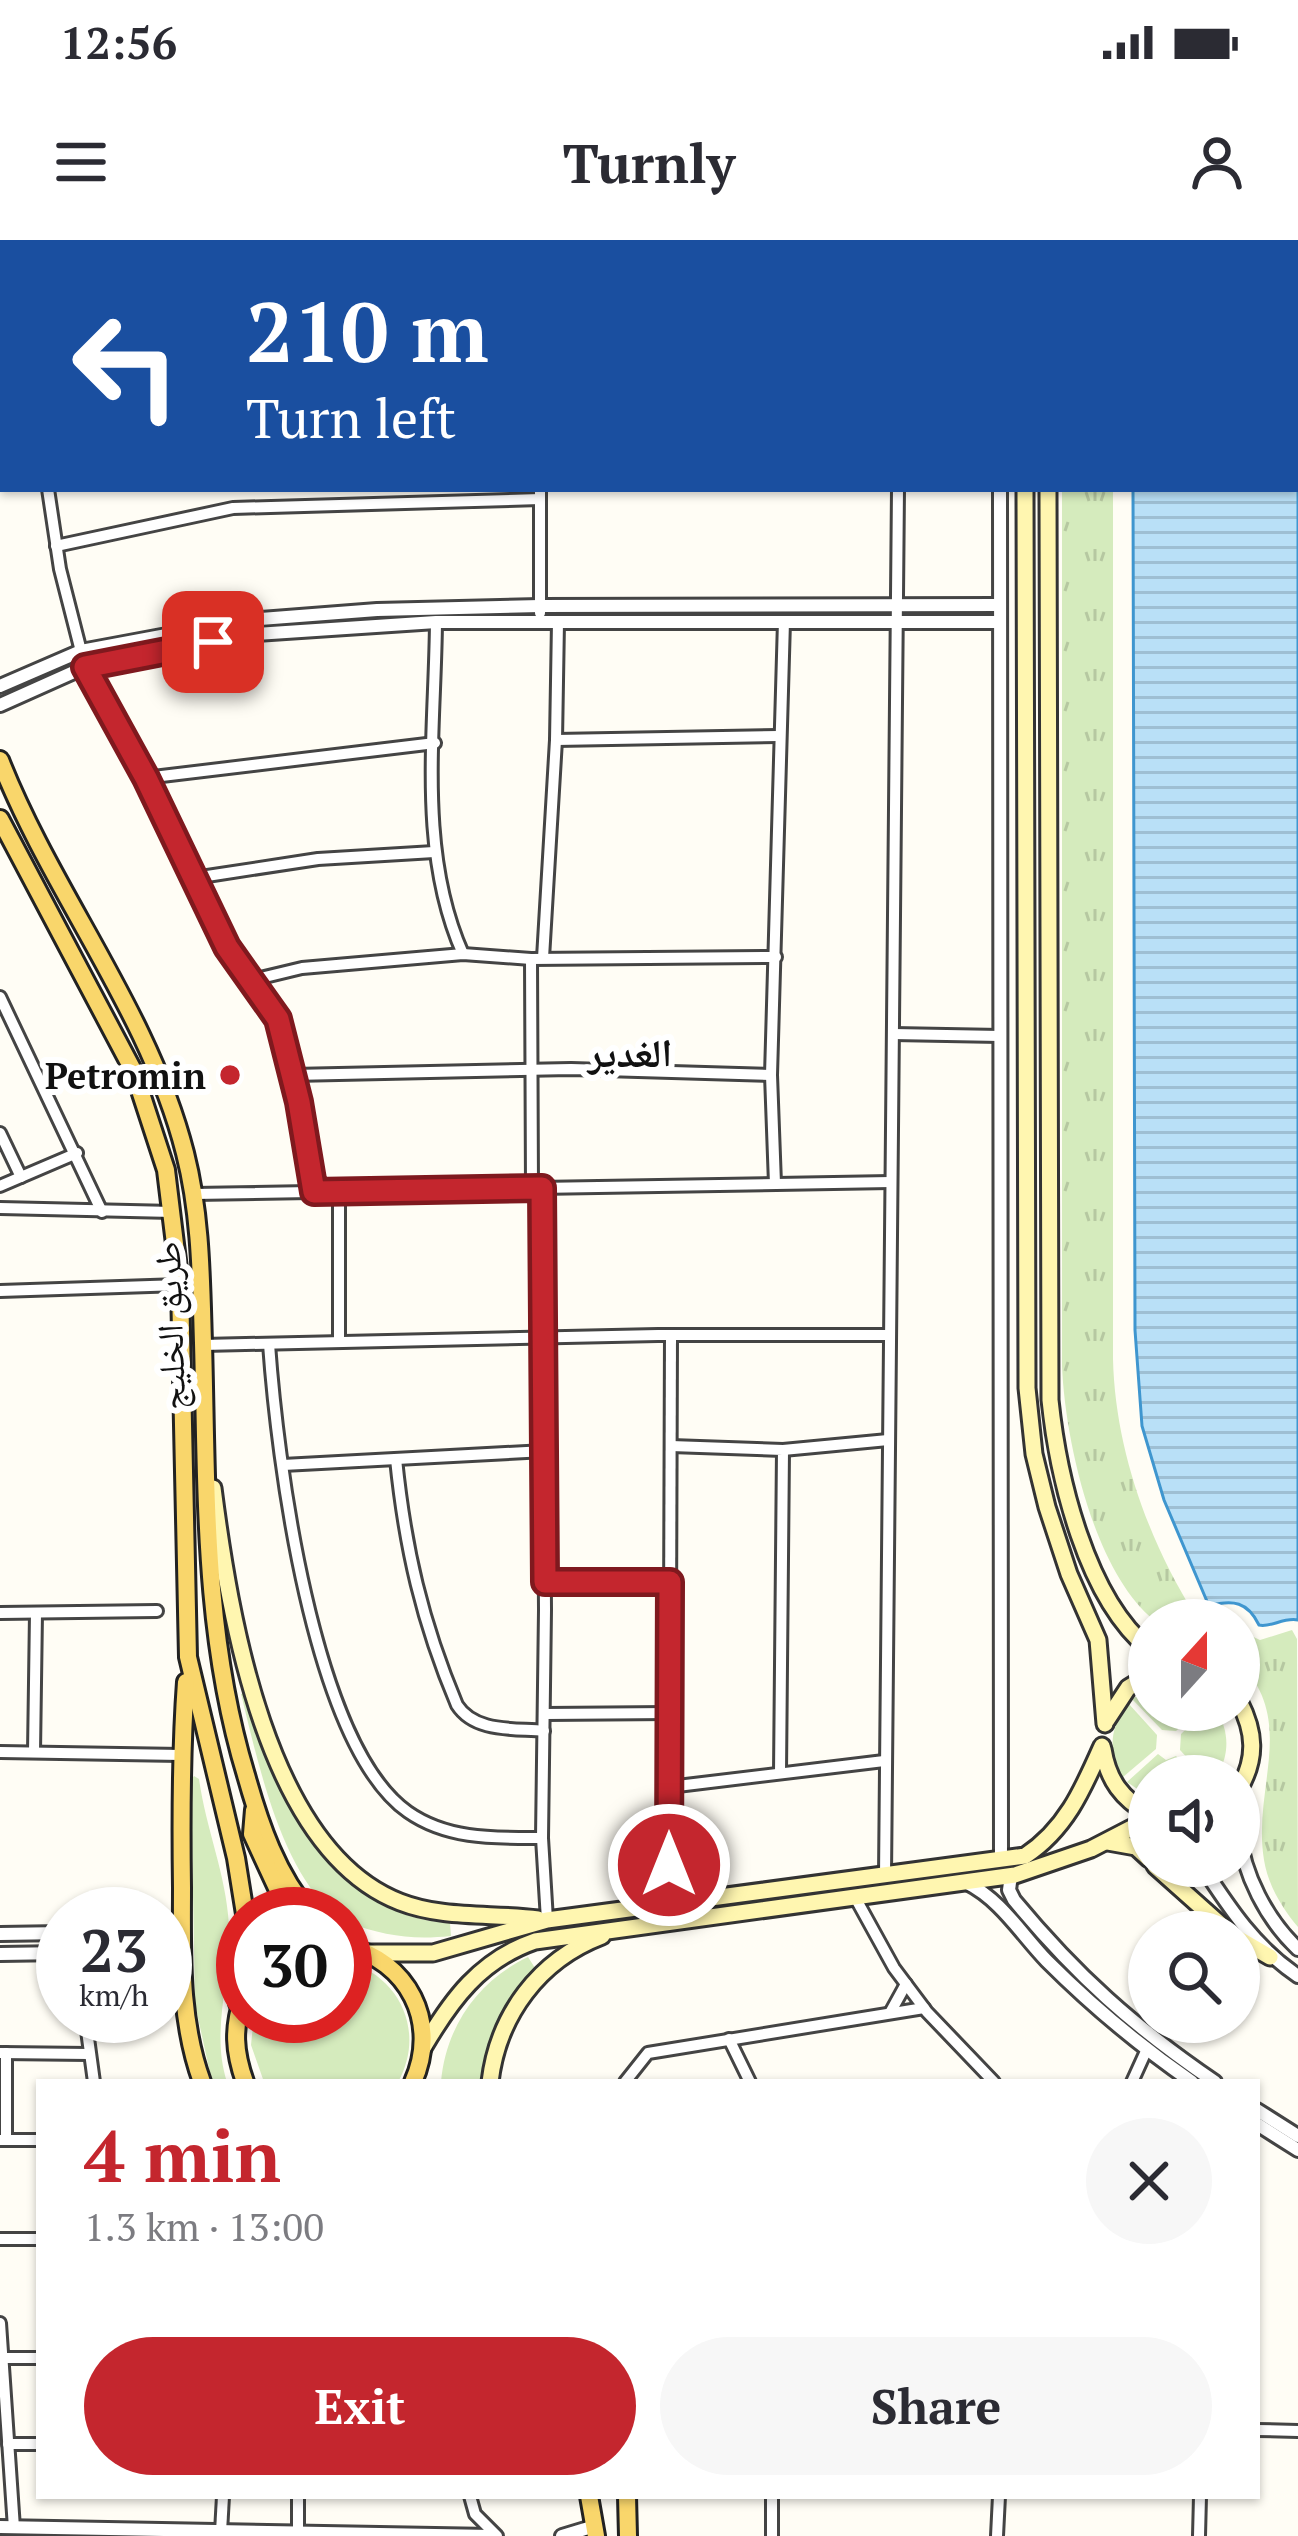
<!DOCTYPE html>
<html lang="en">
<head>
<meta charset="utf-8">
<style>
	body { margin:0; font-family:"PT Serif","Noto Naskh Arabic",serif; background:#f7f7f7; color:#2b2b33; height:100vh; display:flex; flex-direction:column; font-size:45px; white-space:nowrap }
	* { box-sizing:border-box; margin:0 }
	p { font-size:39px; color:#7c7c81 }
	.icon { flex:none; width:66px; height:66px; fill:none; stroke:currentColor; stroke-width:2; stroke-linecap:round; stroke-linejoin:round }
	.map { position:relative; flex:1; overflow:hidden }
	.details { position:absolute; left:36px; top:1839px; width:1224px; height:420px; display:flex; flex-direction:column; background:#fff; border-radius:0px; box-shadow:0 3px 9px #0004 }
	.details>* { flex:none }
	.banner { position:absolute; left:0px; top:0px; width:1299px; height:252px; box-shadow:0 3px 9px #0004; background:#1a4fa0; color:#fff; overflow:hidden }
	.needle { width:78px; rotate:21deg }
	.controls { position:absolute; left:1128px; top:1359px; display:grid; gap:24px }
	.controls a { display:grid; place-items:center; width:132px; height:132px; border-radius:50%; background:#fff; box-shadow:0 3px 9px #0004; font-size:60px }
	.speed { position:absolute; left:36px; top:1647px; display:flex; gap:24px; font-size:60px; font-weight:700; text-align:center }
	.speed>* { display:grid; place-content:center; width:156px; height:156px; border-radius:50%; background:#fff; box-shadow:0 3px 9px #0004; line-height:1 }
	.speed small { font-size:30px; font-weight:400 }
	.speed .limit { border:18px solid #d22; background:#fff; color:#111 }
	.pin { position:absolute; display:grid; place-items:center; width:102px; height:102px; color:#fff; margin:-51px; border-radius:24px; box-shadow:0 6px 18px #0006 }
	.me { position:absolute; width:132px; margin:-66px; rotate:0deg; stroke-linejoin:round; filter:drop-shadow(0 0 9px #0008) }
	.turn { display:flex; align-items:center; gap:42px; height:252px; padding:0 48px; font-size:54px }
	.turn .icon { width:156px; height:156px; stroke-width:2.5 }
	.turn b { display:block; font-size:84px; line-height:102px }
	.round { display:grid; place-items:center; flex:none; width:126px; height:126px; border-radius:63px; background:#f7f7f7 }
	.headline { display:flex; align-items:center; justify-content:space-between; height:204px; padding:0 48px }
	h1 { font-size:72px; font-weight:700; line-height:90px; color:#c4262e }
	.primary-button { display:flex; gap:24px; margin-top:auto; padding:24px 48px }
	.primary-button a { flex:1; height:138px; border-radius:72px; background:#c4262e; color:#fff; font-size:48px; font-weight:700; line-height:138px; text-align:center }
	.primary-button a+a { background:#f7f7f7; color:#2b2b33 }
	.status { display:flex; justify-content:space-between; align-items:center; height:84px; padding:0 60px; background:#fff; direction:ltr }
	.status svg { height:33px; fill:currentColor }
	header { display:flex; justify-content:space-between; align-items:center; height:156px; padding:0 48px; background:#fff; font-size:54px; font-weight:700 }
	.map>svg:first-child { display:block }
	.grass { fill:#d5ebbd }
	.park { fill:url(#park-tufts) }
	.water { fill:url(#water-rules); stroke:#3f96cf; stroke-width:3 }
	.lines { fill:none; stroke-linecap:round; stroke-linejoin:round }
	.minor-casing { stroke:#444; stroke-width:16 }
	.tertiary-casing { stroke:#444; stroke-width:18 }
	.secondary-casing { stroke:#333; stroke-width:21 }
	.primary-casing { stroke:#222; stroke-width:22 }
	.minor { stroke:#fff; stroke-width:10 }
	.tertiary { stroke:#fff; stroke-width:12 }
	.secondary { stroke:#fff6b0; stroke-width:15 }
	.primary { stroke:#f9d66b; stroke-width:16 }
	.route-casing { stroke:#7f191e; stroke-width:30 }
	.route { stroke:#c4262e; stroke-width:21 }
	.poi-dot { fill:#c4262e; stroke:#fff; stroke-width:4.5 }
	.labels { text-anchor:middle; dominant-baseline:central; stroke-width:12; stroke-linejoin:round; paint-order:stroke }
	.poi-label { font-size:36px; font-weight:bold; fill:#111; stroke:#fff; text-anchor:end }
	.street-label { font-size:36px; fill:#111; stroke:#fff }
	.neighbourhood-label { font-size:39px; font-weight:bold; fill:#111; stroke:#fff }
</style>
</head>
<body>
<div class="status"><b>12:56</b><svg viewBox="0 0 49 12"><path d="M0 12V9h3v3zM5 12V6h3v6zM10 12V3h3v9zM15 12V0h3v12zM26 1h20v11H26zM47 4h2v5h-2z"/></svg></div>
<header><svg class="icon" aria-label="menu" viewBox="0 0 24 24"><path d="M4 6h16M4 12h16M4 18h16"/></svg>Turnly<svg class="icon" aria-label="person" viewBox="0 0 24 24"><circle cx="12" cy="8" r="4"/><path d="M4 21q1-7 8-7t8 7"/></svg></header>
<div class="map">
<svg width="1298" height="2296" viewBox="0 0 1298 2296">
	<defs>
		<pattern id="park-tufts" width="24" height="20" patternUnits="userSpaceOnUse" patternTransform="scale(3)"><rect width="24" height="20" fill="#d5ebbd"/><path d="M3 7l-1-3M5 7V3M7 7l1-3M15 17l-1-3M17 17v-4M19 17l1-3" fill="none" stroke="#b6c8a1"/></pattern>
		<pattern id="water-rules" width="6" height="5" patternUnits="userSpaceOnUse" patternTransform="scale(3)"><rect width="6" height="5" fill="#b9e0f7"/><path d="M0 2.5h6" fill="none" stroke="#9ebfd3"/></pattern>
	</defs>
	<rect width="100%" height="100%" fill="#fffdf5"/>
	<!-- grass -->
	<g class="grass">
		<polygon points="1149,1449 1149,1470 1198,1470 1176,1491 1162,1490 1132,1459"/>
		<path d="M247 1452C288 1548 324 1676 450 1683L451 1696C412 1700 384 1696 347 1682L345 1674H334C280 1628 258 1522 241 1454Z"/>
		<path d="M1128 1463 1157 1495 1156 1509 1123 1537C1107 1512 1110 1486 1128 1463Z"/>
		<path d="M1206 1470H1217C1229 1493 1230 1513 1217 1536H1204L1180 1510 1181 1494Z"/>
		<polygon points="1158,1514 1166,1520 1176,1516 1195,1536 1149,1536 1149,1557 1127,1542"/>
		<path d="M194 1536 199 1539C206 1589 226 1634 229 1685 232 1739 210 1790 227 1842H212L195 1764 191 1540Z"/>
		<path d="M528 1717 535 1728C505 1760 488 1798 484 1842H441C446 1786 478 1741 528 1717Z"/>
		<path d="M345 1721C400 1735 426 1792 398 1842H264L251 1805 254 1776H345Z"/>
	</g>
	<!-- park -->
	<g class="park">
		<path d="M1062 249H1113V1119C1115 1208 1148 1300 1195 1375L1210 1380H1154C1094 1332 1065 1200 1062 1126Z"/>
		<path d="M1239 1381 1245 1393 1260 1400 1292 1390 1297 1399 1298 1687C1282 1668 1268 1645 1264 1620 1252 1547 1298 1482 1239 1422Z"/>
	</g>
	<!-- water -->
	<path class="water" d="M1124 0H1298V1380C1283 1377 1271 1388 1259 1385 1248 1362 1233 1359 1209 1366L1164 1260 1142 1186 1135 1090 1133 249H1296V3Z"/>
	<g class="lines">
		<defs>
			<g id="minor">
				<polyline points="447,0 447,3"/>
				<polyline points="988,0 989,3"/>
				<polyline points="339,3 339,0"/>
				<polyline points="954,3 956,0"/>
				<polyline points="48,249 60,329 85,427 145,538 227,707 278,779 299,862 313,952"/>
				<polyline points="56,306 233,268 540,259"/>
				<polyline points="540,373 540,249"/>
				<path d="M436 382C435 493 417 611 463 714"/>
				<polyline points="556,500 778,496"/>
				<polyline points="145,538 435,503"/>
				<polyline points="194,638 318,619 434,612"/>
				<polyline points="543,718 556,500 558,382"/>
				<polyline points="531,719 532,948"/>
				<polyline points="252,740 302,728 463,714 531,719 776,717"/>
				<polyline points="0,757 102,972"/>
				<polyline points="893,794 1000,796"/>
				<polyline points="293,835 571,829 771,835"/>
				<polyline points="0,893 21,937"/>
				<polyline points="775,944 771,835 784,381"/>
				<polyline points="0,946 77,913"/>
				<polyline points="542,948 545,1370 542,1598 547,1680"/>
				<polyline points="194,954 891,942"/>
				<polyline points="0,968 173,972"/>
				<polyline points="0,1051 180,1045"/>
				<polyline points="339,1102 339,952"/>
				<path d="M269 1104C277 1216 312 1505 408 1572 448 1600 496 1598 542 1598"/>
				<polyline points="203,1105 658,1095 890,1095"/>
				<polyline points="671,1206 783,1210 780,1533"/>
				<polyline points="783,1210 888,1200"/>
				<path d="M396 1219C405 1308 422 1382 457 1465 475 1493 515 1488 544 1491"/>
				<polyline points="283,1225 545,1211"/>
				<polyline points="545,1342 670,1342"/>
				<polyline points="0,1373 157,1371"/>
				<polyline points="545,1474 670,1473"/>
				<polyline points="0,1512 181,1515"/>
				<polyline points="34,1512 36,1373"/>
				<polyline points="669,1547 884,1521"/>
				<polyline points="885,1636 898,249"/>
				<polyline points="856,1659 894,1728 927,1772 994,1842"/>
				<polyline points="669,1665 671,1095"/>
				<polyline points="890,1773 906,1744"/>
				<polyline points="85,1776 94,1842"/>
				<polyline points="729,1799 750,1842"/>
				<polyline points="0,1813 89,1814"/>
				<polyline points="6,1813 6,1900"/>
				<polyline points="625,1842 648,1813 924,1768"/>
				<polyline points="1132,1842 1147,1809"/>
				<polyline points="0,1900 39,1900"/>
				<polyline points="0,1999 39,1999"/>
				<polyline points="0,2083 14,2288"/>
				<polyline points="0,2118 39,2118"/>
				<polyline points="1257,2190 1298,2191"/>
				<polyline points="8,2204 39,2204"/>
				<polyline points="470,2256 475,2274 497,2296"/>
				<polyline points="772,2256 772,2296"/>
				<polyline points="221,2292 223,2256"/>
				<polyline points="298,2293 298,2256"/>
				<polyline points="997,2296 999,2256"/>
				<polyline points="1199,2296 1200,2256"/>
			</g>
			<g id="tertiary">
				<polyline points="0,28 3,28"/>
				<polyline points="1000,249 1001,1618"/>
				<polyline points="0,446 81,411 247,380 377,370 540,366 999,365"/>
				<polyline points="0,465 85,427 256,394 436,382 999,382"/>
				<path d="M1239 1591C1243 1634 1267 1680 1298 1709"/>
				<path d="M1202 1626C1230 1669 1255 1707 1298 1736"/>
				<path d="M1011 1635 1009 1650 1014 1660C1077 1736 1133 1786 1215 1842"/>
				<path d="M967 1643C1001 1660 1021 1694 1047 1721 1092 1766 1140 1806 1192 1842"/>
				<polyline points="0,1694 63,1693"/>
				<polyline points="0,1714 63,1713"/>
				<polyline points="1257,1870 1298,1896"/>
				<polyline points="1257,1884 1298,1910"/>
				<polyline points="0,2287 491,2296"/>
				<polyline points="562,2296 595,2286"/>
			</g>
			<g id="secondary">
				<polyline points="1008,0 1009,3"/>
				<polyline points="1031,0 1032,3"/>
				<polyline points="1025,249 1027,1148 1034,1214 1047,1267 1069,1334 1098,1400 1105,1484"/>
				<path d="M1048 249 1050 1160C1058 1237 1086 1358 1149 1409"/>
				<path d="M213 1248C229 1373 266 1610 400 1662 443 1679 493 1673 538 1679"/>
				<path d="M1239 1461C1255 1492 1257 1518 1239 1549"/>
				<polyline points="1107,1480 1128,1448 1149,1435"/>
				<path d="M1103 1509C1108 1541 1122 1558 1149 1575"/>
				<polyline points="1108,1602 1136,1607 1149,1619"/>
				<polyline points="1155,1626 1229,1692"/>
				<polyline points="1239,1699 1270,1717"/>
				<path d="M370 1713H433L547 1680 1025 1616C1066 1589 1083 1549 1102 1506"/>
				<path d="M423 1808C451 1760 480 1720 535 1701L1015 1635 1091 1609 1149 1579"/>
				<path d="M490 1842C498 1775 539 1720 602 1696"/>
			</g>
			<g id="primary">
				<path d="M0 520C53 655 149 771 185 913 201 976 201 1039 203 1103 207 1249 203 1394 246 1535 260 1585 277 1635 311 1674"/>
				<polyline points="0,579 134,832 166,930 180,1045 188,1417 236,1618 245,1674"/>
				<path d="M186 1442C181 1510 181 1579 182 1648 182 1714 179 1779 202 1842"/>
				<polyline points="254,1570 252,1594 289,1674"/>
				<path d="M345 1706C408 1720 440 1783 413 1842"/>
				<path d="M243 1757C233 1789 234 1811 245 1842"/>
				<polyline points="238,1763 243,1723"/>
				<polyline points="589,2256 596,2296"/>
				<polyline points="627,2256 628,2296"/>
			</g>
		</defs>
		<!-- minor casing -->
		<use href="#minor" class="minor-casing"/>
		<!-- tertiary casing -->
		<use href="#tertiary" class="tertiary-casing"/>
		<!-- secondary casing -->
		<use href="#secondary" class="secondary-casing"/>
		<!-- primary casing -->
		<use href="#primary" class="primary-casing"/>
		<!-- minor -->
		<use href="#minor" class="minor"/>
		<!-- tertiary -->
		<use href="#tertiary" class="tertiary"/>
		<!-- secondary -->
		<use href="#secondary" class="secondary"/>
		<!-- primary -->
		<use href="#primary" class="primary"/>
	</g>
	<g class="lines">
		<defs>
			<polyline id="route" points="213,402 85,427 146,538 227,707 278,779 299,862 314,952 542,948 545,1342 670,1342 669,1625"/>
		</defs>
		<!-- route casing -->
		<use href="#route" class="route-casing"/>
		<!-- route -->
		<use href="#route" class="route"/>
	</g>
	<!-- markers -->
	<circle class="poi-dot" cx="230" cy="835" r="12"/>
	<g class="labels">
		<!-- poi labels -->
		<g class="poi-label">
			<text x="206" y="835">Petromin</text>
		</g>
		<!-- street labels -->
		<g class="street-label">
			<text transform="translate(169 1086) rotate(-92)">طريق الخليج</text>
		</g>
		<!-- neighbourhood labels -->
		<g class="neighbourhood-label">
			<text x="630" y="812">الغدير</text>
		</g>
	</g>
</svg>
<div class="controls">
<a><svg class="needle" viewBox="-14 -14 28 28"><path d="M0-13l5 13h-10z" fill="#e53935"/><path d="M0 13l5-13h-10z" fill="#7c7c81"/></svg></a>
<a><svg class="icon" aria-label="sound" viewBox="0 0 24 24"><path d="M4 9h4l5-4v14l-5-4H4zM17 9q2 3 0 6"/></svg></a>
<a><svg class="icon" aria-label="search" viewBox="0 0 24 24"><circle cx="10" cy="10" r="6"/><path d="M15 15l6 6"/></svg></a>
</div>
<div class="speed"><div>23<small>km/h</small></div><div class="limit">30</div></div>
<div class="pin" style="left:213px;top:402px;background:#d93025"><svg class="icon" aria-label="arrive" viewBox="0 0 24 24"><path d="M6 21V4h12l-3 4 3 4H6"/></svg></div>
<svg class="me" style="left:669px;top:1625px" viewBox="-20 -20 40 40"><circle r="17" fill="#c4262e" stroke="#fff" stroke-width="3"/><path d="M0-11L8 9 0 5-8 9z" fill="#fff"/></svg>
<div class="banner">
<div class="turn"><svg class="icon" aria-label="left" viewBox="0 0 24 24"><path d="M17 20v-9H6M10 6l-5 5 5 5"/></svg><div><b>210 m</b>Turn left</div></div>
</div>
<section class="details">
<div class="headline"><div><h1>4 min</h1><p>1.3 km · 13:00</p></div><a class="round"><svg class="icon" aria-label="close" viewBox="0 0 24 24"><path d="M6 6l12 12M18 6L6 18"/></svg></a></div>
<div class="primary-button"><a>Exit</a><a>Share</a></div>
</section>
</div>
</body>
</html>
